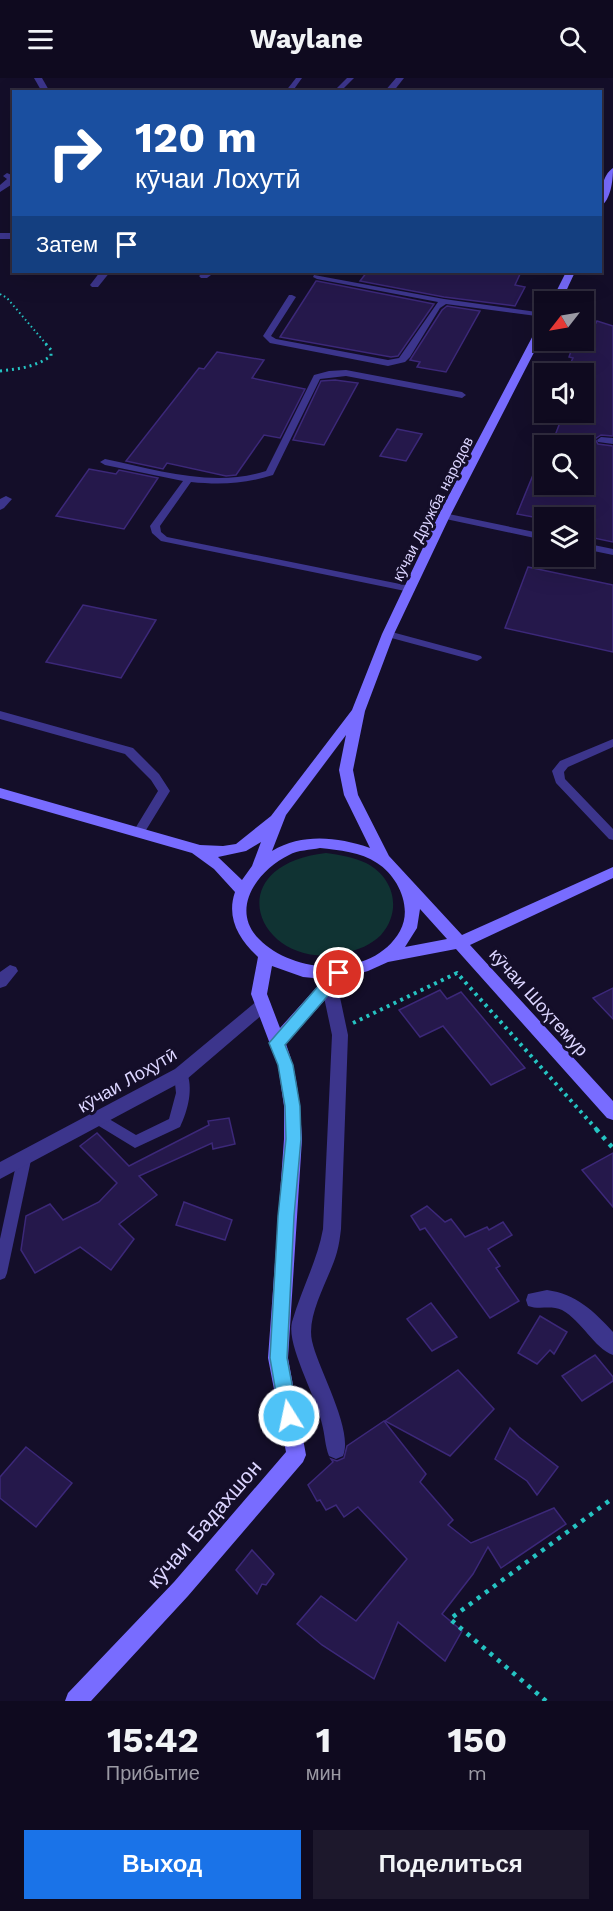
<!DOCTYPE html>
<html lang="ru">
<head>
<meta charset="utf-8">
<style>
	body { margin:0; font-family:"Work Sans",sans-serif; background:#1d182c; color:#f1f3f6; height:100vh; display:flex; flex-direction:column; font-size:22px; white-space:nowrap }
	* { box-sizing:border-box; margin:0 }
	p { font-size:20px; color:#9b9aa4 }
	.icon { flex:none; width:33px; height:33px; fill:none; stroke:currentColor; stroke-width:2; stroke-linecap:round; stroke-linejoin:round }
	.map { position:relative; height:1623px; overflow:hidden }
	.panel { display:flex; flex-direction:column; background:#0f0a1f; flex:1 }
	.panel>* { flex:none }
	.banner { position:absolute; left:12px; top:12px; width:590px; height:183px; border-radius:0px; box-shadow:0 6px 24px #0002,0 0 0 2px #2f2b3d; background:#1a4fa0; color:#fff; overflow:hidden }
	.needle { width:39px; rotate:239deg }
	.controls { position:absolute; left:534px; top:213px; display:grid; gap:12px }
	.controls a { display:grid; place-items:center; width:60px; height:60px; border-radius:0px; background:#0f0a1f; box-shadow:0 6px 24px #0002,0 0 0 2px #2f2b3d; font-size:30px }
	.pin { position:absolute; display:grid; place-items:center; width:51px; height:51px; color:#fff; margin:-26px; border:3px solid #fff; border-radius:50%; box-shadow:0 2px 6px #0007 }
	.me { position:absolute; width:66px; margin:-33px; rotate:350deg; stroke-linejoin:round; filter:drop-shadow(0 0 4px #0008) }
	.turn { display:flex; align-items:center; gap:21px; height:126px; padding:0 24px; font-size:27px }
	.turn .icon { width:78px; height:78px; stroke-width:2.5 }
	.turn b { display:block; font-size:42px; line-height:51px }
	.then { display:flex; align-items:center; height:57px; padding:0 24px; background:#0003; gap:12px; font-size:22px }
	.eta { display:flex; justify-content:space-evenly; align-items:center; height:102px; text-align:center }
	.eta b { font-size:36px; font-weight:700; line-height:42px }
	.primary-button { display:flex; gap:12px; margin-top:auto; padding:12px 24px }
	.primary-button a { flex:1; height:69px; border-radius:0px; background:#1a73e8; color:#fff; font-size:24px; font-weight:700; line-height:69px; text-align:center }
	.primary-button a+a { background:#1d182c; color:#f1f3f6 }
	header { display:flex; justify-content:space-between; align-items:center; height:78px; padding:0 24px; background:#0f0a1f; font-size:27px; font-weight:700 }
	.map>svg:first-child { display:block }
	.green { fill:#103333 }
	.building { fill:#25184b; stroke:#3c2879; stroke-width:1.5 }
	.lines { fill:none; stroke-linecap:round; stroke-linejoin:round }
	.path-far3 { stroke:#25c3c2; stroke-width:2; stroke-dasharray:1.5 3; stroke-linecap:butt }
	.path-far2 { stroke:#25c3c2; stroke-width:3; stroke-dasharray:2 4; stroke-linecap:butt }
	.path-far1 { stroke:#25c3c2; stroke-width:4; stroke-dasharray:3 4.5; stroke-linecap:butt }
	.path { stroke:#25c3c2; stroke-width:4.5; stroke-dasharray:4 6; stroke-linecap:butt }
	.lane { fill:#3c358c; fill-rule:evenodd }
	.street { fill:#3c358c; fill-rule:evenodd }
	.secondary { fill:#786cff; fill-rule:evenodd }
	.route { fill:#4fc3f7; stroke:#337fa1; stroke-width:1.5 }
	.labels { text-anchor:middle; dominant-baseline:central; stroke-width:6; stroke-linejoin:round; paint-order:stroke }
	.far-street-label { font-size:15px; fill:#dcd5ff; stroke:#140e29 }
	.street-label { font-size:18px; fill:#dcd5ff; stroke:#140e29 }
	.near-street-label { font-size:21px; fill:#dcd5ff; stroke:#140e29 }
</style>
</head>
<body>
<header><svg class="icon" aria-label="menu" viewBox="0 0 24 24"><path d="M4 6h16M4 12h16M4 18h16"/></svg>Waylane<svg class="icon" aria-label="search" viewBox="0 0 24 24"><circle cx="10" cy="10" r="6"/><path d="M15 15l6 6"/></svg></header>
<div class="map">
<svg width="613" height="1623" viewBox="0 0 613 1623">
	<rect width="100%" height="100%" fill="#140e29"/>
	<!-- green -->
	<path class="green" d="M326 775C340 777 353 779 366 785 395 800 402 833 381 857 371 867 358 872 345 875 259 895 214 788 326 775Z"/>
	<!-- building -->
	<g class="building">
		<polygon points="367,194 521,194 515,207 525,209 515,228 444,219 360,203"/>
		<polygon points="316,203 317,203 434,226 398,278 391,279 280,259"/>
		<polygon points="447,228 480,233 446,294 417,289 420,284 410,282 442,232"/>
		<polygon points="597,243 613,248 613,358 601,357 595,361 598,366 613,368 613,464 584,458 584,440 544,441 517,436 544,370 544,406 584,406 584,368 551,368 564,334 584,334 584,296 565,296 573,280 569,279 575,262 584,262 584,252 591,254"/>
		<polygon points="217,274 264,282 252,300 305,311 280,360 264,357 236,397 226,398 167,385 163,391 126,383 199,290 204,291"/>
		<polygon points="335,302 358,305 324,367 293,362 321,303"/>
		<polygon points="397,351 422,356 406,383 380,378"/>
		<polygon points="89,391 116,396 119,392 158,400 124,451 56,438"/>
		<polygon points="528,489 613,507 613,574 505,550"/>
		<polygon points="83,527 156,542 121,600 46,584"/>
		<polygon points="613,910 613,941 593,920"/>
		<polygon points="440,912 447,921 461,914 525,990 491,1007 443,948 420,959 399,932"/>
		<polygon points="229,1040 235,1066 213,1071 212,1065 139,1098 157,1117 119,1146 134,1161 111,1192 80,1169 35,1195 21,1172 26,1138 50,1126 63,1142 99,1124 117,1105 80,1068 97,1055 129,1088 209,1047 208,1043"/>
		<polygon points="613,1075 613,1129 582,1092"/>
		<polygon points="184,1124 232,1142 225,1162 176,1147"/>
		<polygon points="427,1128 445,1144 451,1141 465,1159 487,1149 489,1152 503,1144 512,1157 488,1171 500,1188 496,1190 519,1223 490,1240 425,1150 420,1152 411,1138"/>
		<polygon points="431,1225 457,1259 432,1273 407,1241"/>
		<polygon points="540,1238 567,1254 554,1276 550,1272 537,1286 518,1275"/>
		<polygon points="595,1277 613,1299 613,1303 582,1323 562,1298"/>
		<polygon points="458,1292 494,1331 450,1378 385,1343"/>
		<polygon points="384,1343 426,1396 420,1404 453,1442 448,1447 471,1465 554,1430 566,1446 501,1490 488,1469 473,1496 442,1536 462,1553 445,1583 398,1544 374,1601 322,1567 297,1546 321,1518 356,1543 407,1481 358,1429 344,1439 336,1427 326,1432 320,1422 317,1423 308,1407 333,1384 331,1381 337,1383 344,1380 347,1368"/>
		<polygon points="510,1350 519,1359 558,1389 537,1417 527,1403 495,1381"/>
		<polygon points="26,1369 72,1405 36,1449 0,1420 0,1399"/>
		<polygon points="252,1472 274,1496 266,1507 262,1506 257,1516 236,1492"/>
	</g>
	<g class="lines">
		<!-- path-far3 -->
		<polyline class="path-far3" points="0,216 7,220 47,267"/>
		<!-- path-far2 -->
		<path class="path-far2" d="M0 293C19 291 35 289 51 278V272L45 265"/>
		<!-- path-far1 -->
		<polyline class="path-far1" points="353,945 457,895 598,1053"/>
		<!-- path -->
		<g class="path">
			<polyline points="596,1051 613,1070"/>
			<polyline points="546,1623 450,1541 613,1420"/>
		</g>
		<!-- lane -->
		<g class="lane">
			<polygon points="296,0 302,0 292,14 285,14"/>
			<polygon points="347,0 354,0 340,14 333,14"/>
			<polygon points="314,197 444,221 544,235 544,239 446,226 440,230 410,279 405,284 388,288 270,265 263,258 289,217 292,217 296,219 271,258 276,261 388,282 399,280 438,224 317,201 313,199"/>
			<path d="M346 292 462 314 466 317 462 320 346 298 320 301 273 397C245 406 220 407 191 404L160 448 161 454 167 459 410 508 415 511 414 513 410 514 161 463 152 455 150 448 183 403 105 387 100 384 105 381C158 392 213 410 266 393L314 297 329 293Z"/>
			<polygon points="601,359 613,360 613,366 598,364 597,362"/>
			<polygon points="444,435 544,456 544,462 441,440 441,436"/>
			<polygon points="584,465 613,471 613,477 584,471"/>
			<polygon points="388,553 481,578 482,580 477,583 384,558 383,556"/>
			<polygon points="0,633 133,670 159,696 170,713 143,757 139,758 133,754 158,713 151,702 125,676 0,641"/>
			<polygon points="613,661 613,669 568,689 564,694 565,701 613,751 613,762 609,761 556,705 552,693 560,683"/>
			<path d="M181 991 186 992C194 1010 188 1032 180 1049L135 1070 94 1045 92 1041 94 1037 99 1035 136 1057 169 1041 176 1015 174 996 176 992Z"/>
			<polygon points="24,1076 29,1078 31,1082 7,1195 5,1200 0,1202 0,1161 17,1082 19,1078"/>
		</g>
		<!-- street -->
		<g class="street">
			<polygon points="34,0 42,0 50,14 42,14"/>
			<polygon points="396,0 404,0 393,14 384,14"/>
			<polygon points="7,95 14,98 14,105 0,114 0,107 7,101 3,98"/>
			<rect x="0" y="155" width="14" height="6"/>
			<polygon points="100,194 110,194 98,209 92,209 90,207"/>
			<polygon points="204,194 215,194 207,200 201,200 199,198"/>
			<polygon points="6,418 12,421 4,430 0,432 0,421"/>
			<polygon points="10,887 16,889 18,893 6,908 0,910 0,894"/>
			<path d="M329 899 335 901 337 905 348 957 341 1151C340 1159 339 1167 337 1174 330 1200 306 1236 312 1263 318 1291 354 1352 343 1378L336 1381 329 1378C325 1368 325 1357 322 1346 317 1320 286 1267 292 1244 301 1212 317 1184 323 1151L332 957 321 905 323 901Z"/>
			<polygon points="263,921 269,923 271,927 269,931 187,1001 0,1101 0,1084 175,991 257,923"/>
			<path d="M547 1212C576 1216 594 1233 613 1254V1277C594 1270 582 1243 562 1232 551 1227 539 1232 528 1228L526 1222 528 1216Z"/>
		</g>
		<!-- secondary -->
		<g class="secondary">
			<path d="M613 90C613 102 611 122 600 129 600 116 602 97 613 90Z"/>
			<polygon points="566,194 575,194 561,224 551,224"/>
			<path d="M544 243V255L450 438 394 556 365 633 353 692 358 717 389 778 462 857 613 789V800L470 867 613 1023V1042L607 1040 456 871 388 884 368 893 344 900 286 966C298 997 300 1028 302 1061L288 1280 306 1377 303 1384 188 1518 91 1623H65L68 1615 174 1504 286 1374 268 1280 284 1061V1028L278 987 251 916 258 879C239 861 226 840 235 814L214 791 192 775 0 720V710L200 767 223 768 236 766 271 738 352 632 382 556 438 438 539 246ZM346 657 339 692 344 717 370 770C337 759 303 755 272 773L286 737ZM261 764 252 788 242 802 218 779 246 773ZM320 770C339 772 361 774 377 785 398 798 413 830 400 853 373 901 294 897 259 861 229 831 258 792 289 777 298 772 310 772 320 770ZM420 831 447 861 405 869 417 850ZM272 888 303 899 324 901 280 950 267 916Z"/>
		</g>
	</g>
	<!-- route -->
	<polygon class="route" points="339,890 344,891 346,895 344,899 285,967 293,987 300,1028 301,1061 294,1138 287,1280 298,1338 295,1344 289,1347 283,1344 280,1338 270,1280 278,1138 286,1061 285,1028 278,987 269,965 333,891"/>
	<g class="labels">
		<!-- far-street labels -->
		<g class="far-street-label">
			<text transform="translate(433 431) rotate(-63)">кӯчаи Дружба народов</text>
		</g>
		<!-- street labels -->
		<g class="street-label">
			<text transform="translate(539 924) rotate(48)">кӯчаи Шоҳтемур</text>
			<text transform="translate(127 1002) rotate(-30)">кӯчаи Лоҳутӣ</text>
		</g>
		<!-- near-street labels -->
		<g class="near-street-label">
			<text transform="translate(204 1446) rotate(-49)">кӯчаи Бадахшон</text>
		</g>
	</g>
</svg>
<div class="controls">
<a><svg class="needle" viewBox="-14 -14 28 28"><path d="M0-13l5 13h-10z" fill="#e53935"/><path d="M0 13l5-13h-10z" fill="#9b9aa4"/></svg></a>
<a><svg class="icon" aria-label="sound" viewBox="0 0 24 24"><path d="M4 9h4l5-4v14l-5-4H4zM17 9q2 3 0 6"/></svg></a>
<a><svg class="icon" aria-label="search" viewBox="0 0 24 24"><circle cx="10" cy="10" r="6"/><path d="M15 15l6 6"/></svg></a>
<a><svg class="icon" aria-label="layers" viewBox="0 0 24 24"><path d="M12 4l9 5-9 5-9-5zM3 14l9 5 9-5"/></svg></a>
</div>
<div class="pin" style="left:339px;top:895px;background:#d93025"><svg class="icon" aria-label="arrive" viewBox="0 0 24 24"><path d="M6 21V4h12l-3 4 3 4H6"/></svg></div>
<svg class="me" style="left:289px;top:1338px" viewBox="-20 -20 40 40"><circle r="17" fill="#4fc3f7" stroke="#fff" stroke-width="3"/><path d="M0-11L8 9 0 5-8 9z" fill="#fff"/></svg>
<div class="banner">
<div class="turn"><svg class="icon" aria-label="right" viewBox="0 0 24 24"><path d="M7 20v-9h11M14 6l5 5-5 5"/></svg><div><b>120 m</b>кӯчаи Лохутӣ</div></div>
<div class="then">Затем<svg class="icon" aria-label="arrive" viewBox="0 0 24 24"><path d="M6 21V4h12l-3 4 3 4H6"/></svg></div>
</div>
</div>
<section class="panel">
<div class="eta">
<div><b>15:42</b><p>Прибытие</p></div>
<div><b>1</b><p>мин</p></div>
<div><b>150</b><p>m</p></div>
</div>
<div class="primary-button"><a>Выход</a><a>Поделиться</a></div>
</section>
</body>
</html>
